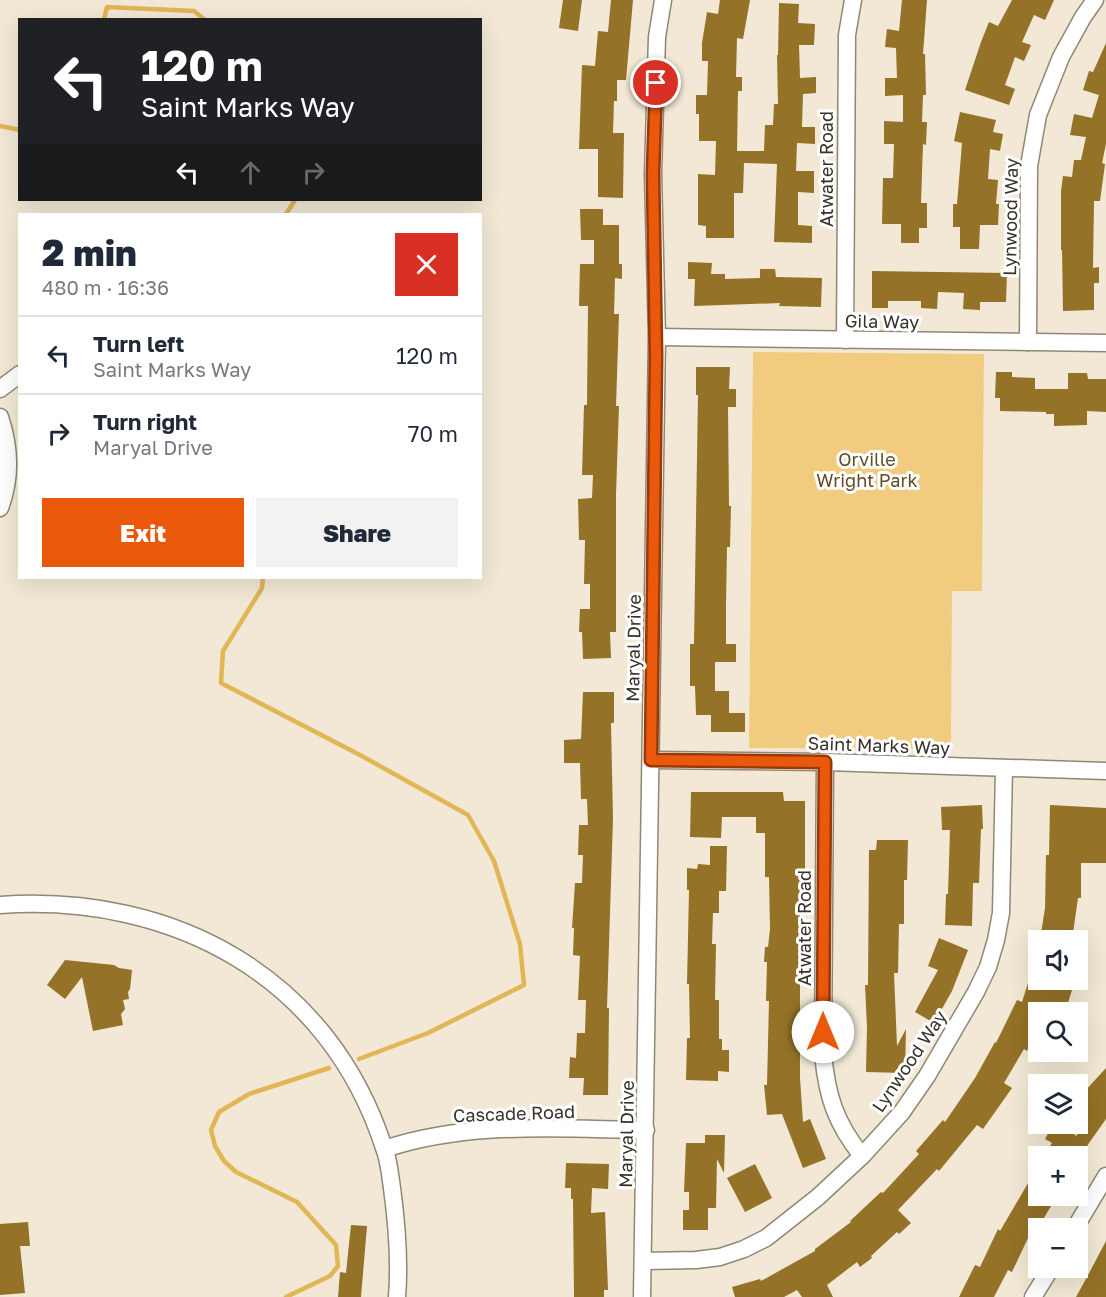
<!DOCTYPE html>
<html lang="en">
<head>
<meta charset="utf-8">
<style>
	body { margin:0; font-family:"Golos Text",sans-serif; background:#f2f2f3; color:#1f2937; height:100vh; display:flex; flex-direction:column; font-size:22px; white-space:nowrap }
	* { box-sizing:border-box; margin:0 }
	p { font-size:20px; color:#747a83 }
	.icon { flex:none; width:33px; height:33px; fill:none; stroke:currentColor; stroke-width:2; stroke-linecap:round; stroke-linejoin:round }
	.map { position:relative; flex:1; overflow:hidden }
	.drawer { position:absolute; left:18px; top:213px; width:464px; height:366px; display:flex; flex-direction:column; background:#fff; border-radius:0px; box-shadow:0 6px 24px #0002 }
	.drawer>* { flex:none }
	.guide { position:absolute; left:18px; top:18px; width:464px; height:183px; border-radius:0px; box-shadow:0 6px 24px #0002; background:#202124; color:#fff; overflow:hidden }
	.controls { position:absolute; left:1028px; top:930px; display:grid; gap:12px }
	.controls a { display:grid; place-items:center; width:60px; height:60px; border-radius:0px; background:#fff; box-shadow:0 6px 24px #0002; font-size:30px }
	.pin { position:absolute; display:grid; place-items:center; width:51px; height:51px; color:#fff; margin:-26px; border:3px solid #fff; border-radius:50%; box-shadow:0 2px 6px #0007 }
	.me { position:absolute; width:66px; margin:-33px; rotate:0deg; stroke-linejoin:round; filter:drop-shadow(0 0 4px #0008) }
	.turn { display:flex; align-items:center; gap:21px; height:126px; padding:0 24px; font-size:27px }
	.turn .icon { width:78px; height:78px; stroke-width:2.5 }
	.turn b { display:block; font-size:42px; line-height:51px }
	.lanes { display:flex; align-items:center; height:57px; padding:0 24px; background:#0003; justify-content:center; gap:30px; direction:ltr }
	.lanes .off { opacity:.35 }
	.round { display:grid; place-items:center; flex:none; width:63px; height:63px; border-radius:0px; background:#f2f2f3 }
	.summary { display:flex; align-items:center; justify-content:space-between; height:102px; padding:0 24px }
	h1 { font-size:36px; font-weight:800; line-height:45px }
	.action { display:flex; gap:12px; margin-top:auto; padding:12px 24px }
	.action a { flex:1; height:69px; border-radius:0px; background:#ea580c; color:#fff; font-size:24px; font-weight:800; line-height:69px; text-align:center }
	.action a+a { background:#f2f2f3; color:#1f2937 }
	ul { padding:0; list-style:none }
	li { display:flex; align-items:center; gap:18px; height:78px; padding:0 24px; border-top:2px solid #e0e1e3 }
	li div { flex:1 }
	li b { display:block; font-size:22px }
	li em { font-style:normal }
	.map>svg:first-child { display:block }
	.green { fill:#f2cc7e }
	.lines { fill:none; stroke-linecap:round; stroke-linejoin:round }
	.stream { stroke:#e2b555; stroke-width:4.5 }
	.building { fill:#947227 }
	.minor-casing { stroke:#908776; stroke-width:19 }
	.minor { stroke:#fff; stroke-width:16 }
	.route-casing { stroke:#983908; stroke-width:15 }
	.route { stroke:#ea580c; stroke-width:10 }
	.labels { text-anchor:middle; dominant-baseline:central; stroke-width:6; stroke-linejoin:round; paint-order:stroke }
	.street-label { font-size:18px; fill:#36332b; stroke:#fff }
	.park-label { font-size:18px; fill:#614e26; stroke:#fff }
</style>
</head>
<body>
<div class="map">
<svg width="1106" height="1297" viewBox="0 0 1106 1297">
	<rect width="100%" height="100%" fill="#f2e8d5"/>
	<!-- green -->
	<polygon class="green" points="753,352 984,354 982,591 952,591 951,749 749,748"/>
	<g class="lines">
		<!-- stream -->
		<g class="stream">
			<polyline points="104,20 107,7 194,11 205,20"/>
			<polyline points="0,126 20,130"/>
			<polyline points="286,214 295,200"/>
			<polyline points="263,578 262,588 223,651 221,683 360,755 468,815 494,861 520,944 524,985 428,1033 359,1059"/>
			<polyline points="286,1297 330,1276 338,1266 336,1245 297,1202 236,1172 224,1161 215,1146 211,1130 219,1112 249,1094 329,1068"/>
		</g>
	</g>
	<!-- building -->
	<g class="building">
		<polygon points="563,0 582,0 578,31 559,28"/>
		<polygon points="611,0 633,0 626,80 617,80 617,101 614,101 613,133 624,133 623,198 598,197 598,149 579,149 582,65 595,66 598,31 608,32"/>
		<polygon points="720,0 750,0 743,39 737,38 736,77 742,77 742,91 738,91 737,151 764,151 765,125 773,125 774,104 778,104 777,55 778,55 779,3 799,4 798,23 815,24 814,45 799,45 800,78 816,77 816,93 803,94 802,127 815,127 815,144 797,143 796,171 814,171 814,193 798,192 798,225 812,226 812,243 774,242 777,164 744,163 743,193 734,193 734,238 706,238 706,226 698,225 698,174 715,175 716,141 699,141 699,114 696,114 696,95 707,95 708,61 702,61 702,43 707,12 718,14"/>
		<polygon points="902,0 927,0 923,54 925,54 926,95 923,95 922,122 927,122 926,145 923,144 921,203 927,203 927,228 919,228 919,243 901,243 901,224 882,224 883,178 893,178 894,144 884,144 884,121 903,122 903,95 885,96 885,78 897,78 896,48 885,47 887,29 899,31"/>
		<polygon points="1012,0 1054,0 1045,20 1034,15 1022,42 1031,45 1024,61 1015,57 1005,85 1015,89 1009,105 965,90 981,42 989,22 998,26"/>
		<polygon points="1106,43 1106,144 1102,163 1105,164 1100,201 1094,201 1093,268 1099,267 1099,283 1094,283 1094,310 1063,311 1062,250 1061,250 1061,191 1063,176 1072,177 1074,160 1081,160 1086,137 1070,135 1074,114 1092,118 1099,95 1083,90 1089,71 1093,72"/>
		<polygon points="960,112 996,120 993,132 1003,134 1000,151 990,149 988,179 998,180 996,204 999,204 998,225 980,225 979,249 960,249 960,227 953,227 953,204 957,204 962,143 954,141"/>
		<polygon points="580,209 603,209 603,225 619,225 619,264 622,264 622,279 615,278 614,314 619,314 616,406 619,406 616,494 616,632 610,632 611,658 583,659 582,632 579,632 580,609 590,609 590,584 584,584 585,540 579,540 578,499 592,498 593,475 582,475 584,405 587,405 588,306 579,306 580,264 594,264 594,240 581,240"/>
		<polygon points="688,262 712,263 711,274 725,274 725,279 760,278 760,269 775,269 776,277 822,278 821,307 779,306 780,303 694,306 695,279 688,279"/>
		<polygon points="872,271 1007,273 1006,302 980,302 980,310 963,309 964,293 938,292 937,309 921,308 921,301 888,301 888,308 872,308"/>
		<polygon points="696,367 730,367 729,389 736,389 736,407 728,407 729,506 731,506 730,547 727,547 726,605 726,644 736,644 736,662 715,662 715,691 729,691 729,713 745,713 745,732 711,732 711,715 696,715 695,686 690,686 690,644 694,644 698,395 696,395"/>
		<polygon points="996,372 1012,372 1012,377 1035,378 1035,389 1068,389 1068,373 1087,373 1088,379 1106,379 1106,412 1087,411 1087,425 1054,426 1054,414 1046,414 1046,412 1000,411 1000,398 995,398"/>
		<polygon points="583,692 614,692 614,723 611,723 613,818 607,1008 609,1008 608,1095 583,1095 584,1078 569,1078 570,1057 576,1058 577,1033 585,1033 586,1000 578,1000 580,956 573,955 574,928 572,928 575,883 582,883 583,855 578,855 579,825 588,825 587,799 581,799 580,763 564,763 564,740 581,739"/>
		<polygon points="691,792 783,792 784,801 805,801 805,878 800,878 800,1078 803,1122 810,1119 826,1159 803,1168 782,1114 767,1115 764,1085 767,1085 769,1001 766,1001 767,962 764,962 765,947 768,947 770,929 769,877 765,877 765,833 756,833 756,817 722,817 721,838 690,837"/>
		<polygon points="982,805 983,829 981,829 979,883 973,883 972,926 945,925 946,894 948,894 950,830 942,830 941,807"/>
		<polygon points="1050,805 1106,808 1106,863 1081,863 1081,898 1078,898 1072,940 1040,940 1045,908 1046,855 1049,855"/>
		<polygon points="877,840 908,840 907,880 904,880 904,924 899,924 898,973 894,973 897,1046 906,1029 905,1073 866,1072 867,1027 865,985 868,985 869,850 876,850"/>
		<polygon points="710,846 727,846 726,891 719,891 719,913 713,913 712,944 716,944 715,1000 719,1000 719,1039 722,1039 722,1050 729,1050 729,1072 718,1071 718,1081 686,1080 687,1038 690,1038 689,984 687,984 689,890 687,890 687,868 697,869 698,864 710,865"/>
		<polygon points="939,938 968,950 952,991 934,1023 915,1012 938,970 928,966"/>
		<polygon points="65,960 114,965 119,968 132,970 130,989 128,992 129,999 123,1000 125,1009 121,1014 123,1025 93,1031 82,977 65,999 47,985"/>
		<polygon points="1029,980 1068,980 1066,988 1072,990 1065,1012 1038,1012 1038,1028 1027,1051 1024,1049 1004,1083 1012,1088 983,1129 977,1125 939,1171 937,1169 898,1210 911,1223 899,1234 897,1232 871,1256 872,1258 860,1267 857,1262 827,1285 833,1297 802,1297 797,1290 784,1297 735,1297 732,1287 760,1279 761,1281 815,1251 815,1249 851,1222 850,1221 881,1192 883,1193 919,1154 916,1151 943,1120 945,1122 975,1078 995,1042 996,1043 1017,1000 1022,1002"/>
		<polygon points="1106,1068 1106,1119 1089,1143 1077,1164 1077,1156 1053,1156 1046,1153 1052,1143 1045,1139 1051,1128 1060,1132 1062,1128 1077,1136 1077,1085 1085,1091"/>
		<polygon points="705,1135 725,1135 724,1173 717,1159 716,1208 708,1208 708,1230 683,1230 683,1210 689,1210 689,1192 684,1192 686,1143 705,1143"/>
		<polygon points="566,1163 609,1164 608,1189 592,1188 591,1213 605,1212 608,1290 604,1290 604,1297 574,1297 573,1199 571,1199 571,1188 565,1188"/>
		<polygon points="755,1164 772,1198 745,1212 727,1178"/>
		<polygon points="1038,1166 1038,1196 1057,1196 1032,1238 1029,1236 1012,1272 1008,1270 994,1297 959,1297 975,1265 980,1267 998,1229 1000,1231"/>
		<polygon points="28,1222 30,1246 20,1246 25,1293 0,1295 0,1224"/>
		<polygon points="351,1225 367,1226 361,1297 338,1297 340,1272 346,1273"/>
		<polygon points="1106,1241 1106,1297 1076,1297 1087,1277"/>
	</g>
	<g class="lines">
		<defs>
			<g id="minor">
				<polyline points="657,337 1106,343"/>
				<polyline points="845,340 847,35 853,0"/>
				<polyline points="1028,342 1029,166 1038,115 1061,57 1083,17 1095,0"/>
				<polyline points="0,389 20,374"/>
				<path d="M0 417C10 447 11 479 0 508"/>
				<polyline points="651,760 825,762 1106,771"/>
				<path d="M825 762 823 1054C827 1096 835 1122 862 1156"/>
				<path d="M0 905C174 893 329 977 384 1148 389 1160 390 1175 392 1188 397 1225 400 1260 397 1297"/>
				<path d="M385 1149C468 1121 559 1129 646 1130"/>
				<polyline points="1075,1228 1106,1176"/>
				<polyline points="644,1261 696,1260 720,1257 744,1249 766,1238 818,1197 862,1156 902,1112 927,1076 976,992 988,967 996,940 1001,913 1004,768"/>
				<polyline points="642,1297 657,337 653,174 657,37 663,0"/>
				<polyline points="1033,1297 1051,1268"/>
			</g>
		</defs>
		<!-- minor casing -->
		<use href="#minor" class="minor-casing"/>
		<!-- minor -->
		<use href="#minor" class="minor"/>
	</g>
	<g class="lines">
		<defs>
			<polyline id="route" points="656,83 653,174 656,357 651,760 825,762 823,1032"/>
		</defs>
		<!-- route casing -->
		<use href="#route" class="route-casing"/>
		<!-- route -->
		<use href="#route" class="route"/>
	</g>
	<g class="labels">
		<!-- street labels -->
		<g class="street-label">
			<text transform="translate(826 169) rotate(-90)">Atwater Road</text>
			<text transform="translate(1010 217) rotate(-89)">Lynwood Way</text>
			<text transform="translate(882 321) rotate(1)">Gila Way</text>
			<text transform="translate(633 648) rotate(-89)">Maryal Drive</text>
			<text transform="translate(879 745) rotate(2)">Saint Marks Way</text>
			<text transform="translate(804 928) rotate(-90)">Atwater Road</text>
			<text transform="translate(909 1061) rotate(-56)">Lynwood Way</text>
			<text transform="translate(514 1113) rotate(-2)">Cascade Road</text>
			<text transform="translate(626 1134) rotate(-89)">Maryal Drive</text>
		</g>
		<!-- park labels -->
		<g class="park-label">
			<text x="867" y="459">Orville<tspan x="867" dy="21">Wright Park</tspan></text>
		</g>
	</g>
</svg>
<div class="controls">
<a><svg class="icon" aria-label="sound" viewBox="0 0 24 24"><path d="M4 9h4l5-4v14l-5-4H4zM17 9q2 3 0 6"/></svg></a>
<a><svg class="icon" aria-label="search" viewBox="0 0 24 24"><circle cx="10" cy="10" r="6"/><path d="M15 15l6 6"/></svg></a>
<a><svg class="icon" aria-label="layers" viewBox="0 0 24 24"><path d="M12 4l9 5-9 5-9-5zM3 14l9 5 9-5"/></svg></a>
<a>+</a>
<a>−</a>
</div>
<div class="pin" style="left:656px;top:83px;background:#d93025"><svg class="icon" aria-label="arrive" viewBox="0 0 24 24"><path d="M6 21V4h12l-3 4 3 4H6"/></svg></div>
<svg class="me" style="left:823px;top:1032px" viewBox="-20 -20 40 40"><circle r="19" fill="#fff"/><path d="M0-13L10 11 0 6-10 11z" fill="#ea580c"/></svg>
<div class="guide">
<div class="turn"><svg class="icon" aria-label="left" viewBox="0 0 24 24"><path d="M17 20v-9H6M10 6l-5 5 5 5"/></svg><div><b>120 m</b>Saint Marks Way</div></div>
<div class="lanes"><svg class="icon" aria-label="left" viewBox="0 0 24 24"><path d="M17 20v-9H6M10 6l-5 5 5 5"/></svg><svg class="icon off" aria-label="ahead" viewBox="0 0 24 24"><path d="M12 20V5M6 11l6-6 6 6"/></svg><svg class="icon off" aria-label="right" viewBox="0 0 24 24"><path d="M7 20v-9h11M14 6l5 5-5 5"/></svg></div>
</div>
<section class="drawer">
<div class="summary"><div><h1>2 min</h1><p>480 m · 16:36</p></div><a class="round" style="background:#d93025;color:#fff"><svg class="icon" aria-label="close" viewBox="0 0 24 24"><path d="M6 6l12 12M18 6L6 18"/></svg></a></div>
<ul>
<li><svg class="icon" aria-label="left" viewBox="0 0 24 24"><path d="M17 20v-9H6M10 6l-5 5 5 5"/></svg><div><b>Turn left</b><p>Saint Marks Way</p></div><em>120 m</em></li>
<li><svg class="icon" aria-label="right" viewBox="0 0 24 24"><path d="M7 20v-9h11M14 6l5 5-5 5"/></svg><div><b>Turn right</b><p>Maryal Drive</p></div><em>70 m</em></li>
</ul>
<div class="action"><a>Exit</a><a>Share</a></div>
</section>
</div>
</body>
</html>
